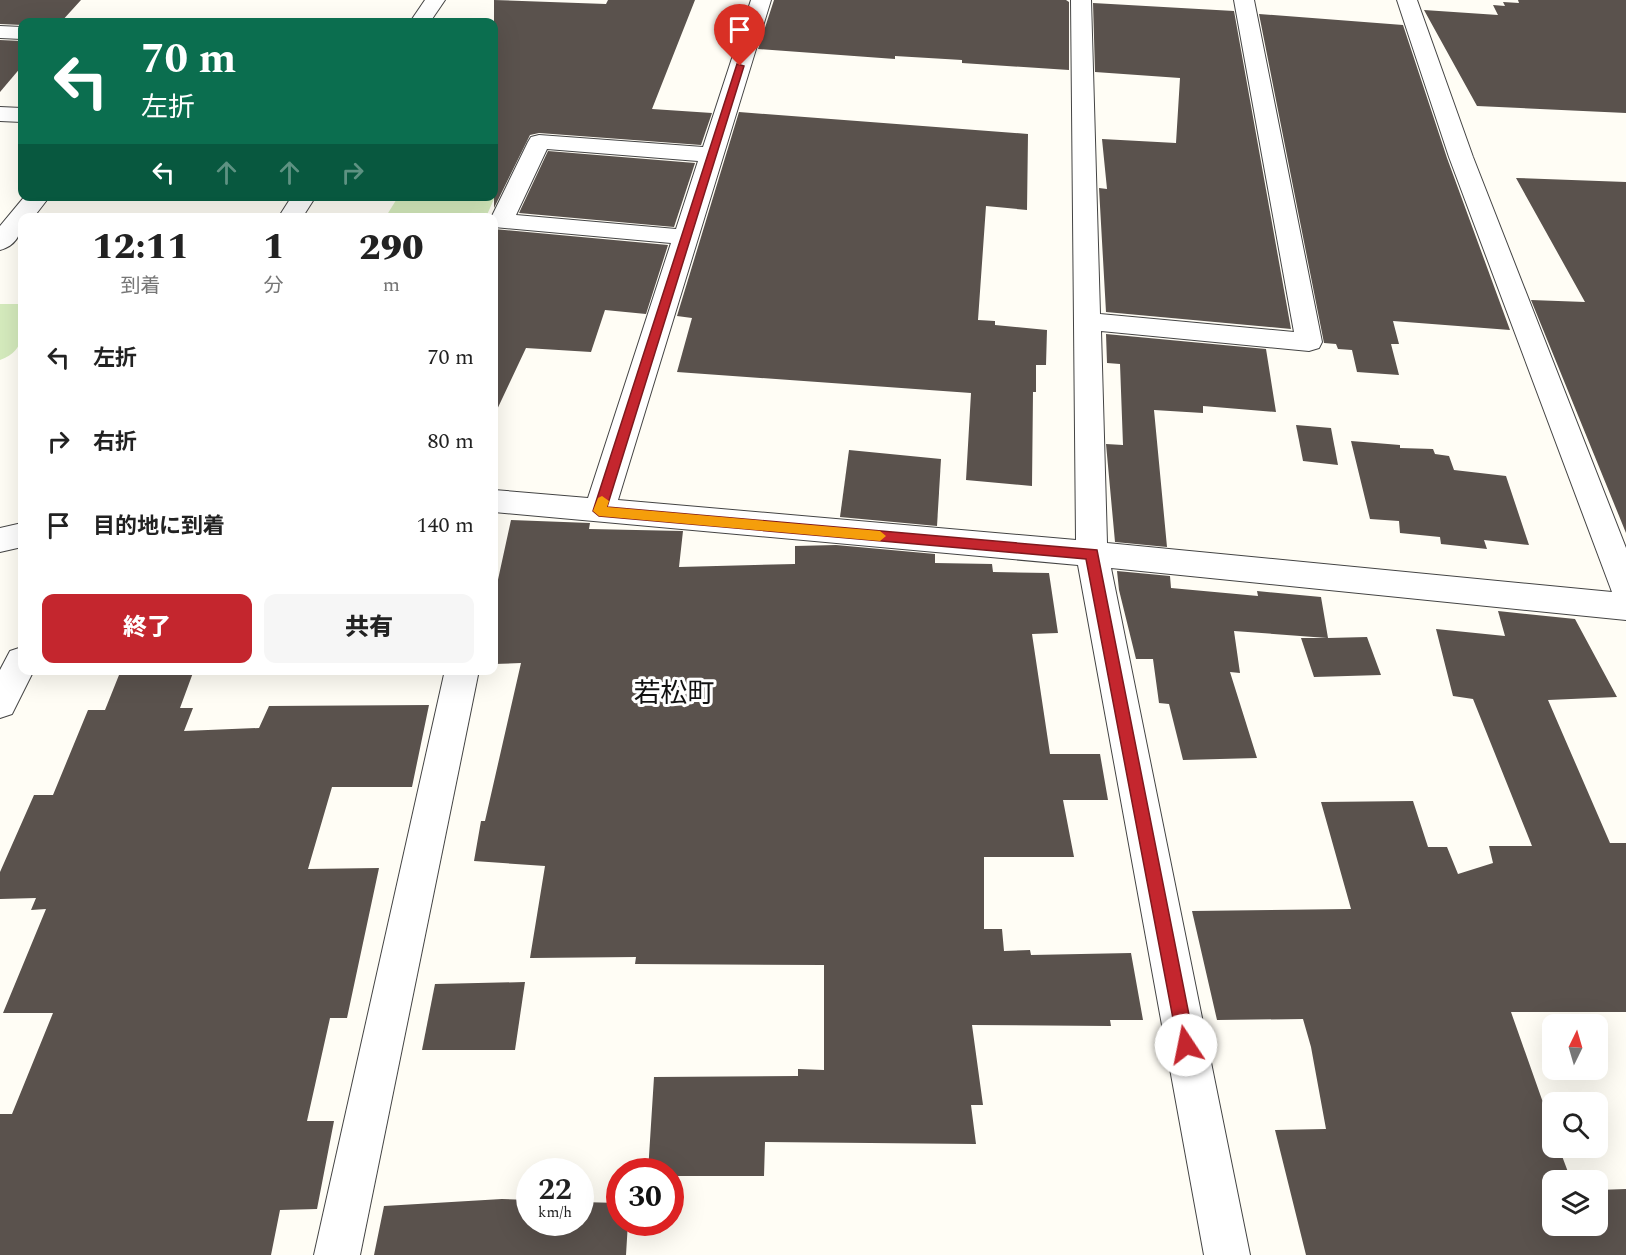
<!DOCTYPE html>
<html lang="ja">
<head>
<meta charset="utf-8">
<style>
	body { margin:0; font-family:Spectral,"Noto Sans JP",serif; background:#f6f6f6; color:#222; height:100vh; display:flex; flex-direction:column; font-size:22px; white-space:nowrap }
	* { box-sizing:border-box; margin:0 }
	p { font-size:20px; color:#767676 }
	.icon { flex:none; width:33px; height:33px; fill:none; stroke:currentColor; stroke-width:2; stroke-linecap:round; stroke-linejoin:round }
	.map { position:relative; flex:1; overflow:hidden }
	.drawer { position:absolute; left:18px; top:213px; width:480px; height:462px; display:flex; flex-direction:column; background:#fff; border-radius:12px; box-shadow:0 6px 24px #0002 }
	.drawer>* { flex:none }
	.guide { position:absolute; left:18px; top:18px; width:480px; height:183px; border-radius:12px; box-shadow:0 6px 24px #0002; background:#0b6e4f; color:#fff; overflow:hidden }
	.needle { width:39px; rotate:5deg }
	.fabs { position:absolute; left:1542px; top:1014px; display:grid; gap:12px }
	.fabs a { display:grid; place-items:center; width:66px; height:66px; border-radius:12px; background:#fff; box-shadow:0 6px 24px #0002; font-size:30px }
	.speed { position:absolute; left:516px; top:1158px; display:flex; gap:12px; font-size:30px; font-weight:700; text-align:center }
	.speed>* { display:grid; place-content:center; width:78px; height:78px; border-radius:50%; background:#fff; box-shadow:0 6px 24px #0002; line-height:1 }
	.speed small { font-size:15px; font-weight:400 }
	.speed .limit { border:9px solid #d22; background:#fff; color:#111 }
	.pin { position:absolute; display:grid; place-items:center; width:51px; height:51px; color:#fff; margin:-62px -26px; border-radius:50% 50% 50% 0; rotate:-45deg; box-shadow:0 0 6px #0007 }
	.pin .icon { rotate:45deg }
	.me { position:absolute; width:66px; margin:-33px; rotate:349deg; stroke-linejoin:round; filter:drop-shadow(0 0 4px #0008) }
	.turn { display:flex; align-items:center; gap:21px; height:126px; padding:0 24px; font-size:27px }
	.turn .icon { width:78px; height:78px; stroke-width:2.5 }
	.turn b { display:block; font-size:42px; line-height:51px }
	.lanes { display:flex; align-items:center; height:57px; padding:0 24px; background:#0003; justify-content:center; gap:30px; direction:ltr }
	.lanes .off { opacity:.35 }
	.eta { display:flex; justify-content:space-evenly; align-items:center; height:102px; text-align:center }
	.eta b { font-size:36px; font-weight:800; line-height:42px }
	.primary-button { display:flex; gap:12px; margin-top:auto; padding:12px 24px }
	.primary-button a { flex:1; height:69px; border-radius:12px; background:#c4262e; color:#fff; font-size:24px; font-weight:800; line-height:69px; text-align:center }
	.primary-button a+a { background:#f6f6f6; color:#222 }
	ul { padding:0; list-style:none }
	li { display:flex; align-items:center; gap:18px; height:84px; padding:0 24px }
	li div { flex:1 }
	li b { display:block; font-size:22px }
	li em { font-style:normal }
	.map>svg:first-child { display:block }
	.green { fill:#d5ebbd }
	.building { fill:#5a524d }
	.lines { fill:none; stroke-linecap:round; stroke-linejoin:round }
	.minor-casing { stroke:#444; stroke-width:2 }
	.minor { fill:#fff; fill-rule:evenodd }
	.route { fill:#c4262e; stroke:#7f191e; stroke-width:1.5 }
	.slow { fill:#f59e0b }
	.labels { text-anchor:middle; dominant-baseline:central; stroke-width:6; stroke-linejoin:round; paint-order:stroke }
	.quarter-label { font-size:27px; fill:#111; stroke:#fff }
</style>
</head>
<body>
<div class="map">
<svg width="1626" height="1255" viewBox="0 0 1626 1255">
	<rect width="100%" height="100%" fill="#fffdf5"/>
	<!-- green -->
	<g class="green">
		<polygon points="494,190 498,190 486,217 385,218 398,197 494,196"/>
		<path d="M0 304H22C22 329 28 350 0 360Z"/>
	</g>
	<!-- building -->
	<g class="building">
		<polygon points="0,0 81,0 61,22 22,22 22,25 0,24"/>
		<polygon points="494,0 606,4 608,0 695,0 652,109 712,113 701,145 539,133 530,135 494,208"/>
		<polygon points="774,0 1066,0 1069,2 1069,70 962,63 962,60 895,56 895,59 758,49"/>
		<polygon points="1518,0 1626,0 1626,113 1477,106 1424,10 1498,15 1493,5 1505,6 1503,2 1519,3"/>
		<polygon points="1093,3 1234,11 1291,329 1106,312 1099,188 1107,189 1102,139 1176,143 1180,78 1095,72"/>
		<polygon points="1259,14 1403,25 1447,158 1510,330 1393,321 1399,344 1391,344 1399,375 1357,372 1352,350 1338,349 1336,344 1324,343"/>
		<polygon points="0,40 22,41 22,66 0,92"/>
		<polygon points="739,112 1028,134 1027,210 986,206 978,320 995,321 995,325 1047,330 1046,365 1036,365 1036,392 1033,392 1032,486 966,480 971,393 677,372 692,318 677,316"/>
		<polygon points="548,151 695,163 674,227 519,213"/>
		<polygon points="1516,178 1626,182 1626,533 1531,300 1585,302"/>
		<polygon points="494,229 668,245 646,314 605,310 591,352 526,348 494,416"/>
		<polygon points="1106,334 1266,349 1276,412 1203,406 1203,413 1154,410 1167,547 1115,542 1106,444 1123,445 1120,364 1107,363"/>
		<polygon points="1296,425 1331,428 1338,465 1303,461"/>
		<polygon points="1351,441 1400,445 1400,448 1433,449 1435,454 1449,456 1454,470 1506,476 1529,545 1484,540 1487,549 1441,544 1440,537 1400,533 1399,521 1370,519"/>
		<polygon points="849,450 941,459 937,526 840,517"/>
		<polygon points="511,520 590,523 589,529 683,531 679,567 795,564 795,546 836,545 935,554 935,563 992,564 993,572 1049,573 1058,633 1032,634 1050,754 1100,754 1108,800 1063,800 1074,857 984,857 984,929 1002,929 1004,951 1030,950 1031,955 1131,953 1143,1020 1110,1020 1111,1026 972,1025 983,1105 971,1105 976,1144 765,1142 764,1176 670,1176 670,1172 648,1172 654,1077 798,1076 798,1069 824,1070 824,965 635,964 636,957 530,958 545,866 474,861 481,821 485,821 521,663 494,664 494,598"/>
		<polygon points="1117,571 1170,576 1171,588 1258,596 1257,591 1321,597 1328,638 1367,637 1381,675 1314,677 1301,638 1327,638 1234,631 1240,673 1230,672 1257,758 1183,760 1169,704 1159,703 1153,659 1136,659 1119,590"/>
		<polygon points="1498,611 1575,619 1617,697 1548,700 1610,843 1626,843 1626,1012 1511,1012 1552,1128 1552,1148 1559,1148 1571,1180 1552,1180 1552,1226 1598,1226 1598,1190 1626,1189 1626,1255 1306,1255 1275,1130 1326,1129 1311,1047 1303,1019 1217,1020 1192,911 1351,909 1321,802 1413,801 1428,847 1447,847 1458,874 1493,863 1489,846 1532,846 1473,699 1453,696 1436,629 1505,636"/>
		<polygon points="121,670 194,670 180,708 193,708 184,731 259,728 269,706 429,705 412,787 332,787 308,869 379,868 347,1018 330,1018 307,1121 334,1121 317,1209 280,1210 271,1255 0,1255 0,1114 12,1114 53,1013 3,1013 46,909 31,910 36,898 0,899 0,872 34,795 53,795 88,710 105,710"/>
		<polygon points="525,982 515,1050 422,1050 435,984"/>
		<polygon points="502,1199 530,1200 530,1222 580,1222 580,1202 620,1203 620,1222 628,1222 626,1255 374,1255 384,1206"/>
	</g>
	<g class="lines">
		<defs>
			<g id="minor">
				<polygon points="425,0 445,0 430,22 410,22"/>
				<path d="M751 0H771L618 500 1076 540 1071 0H1091L1100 314 1294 332 1234 0H1254L1322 342 1319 348 1309 351 1101 331 1107 543 1612 592 1449 157 1397 0H1417L1473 157 1626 548V620L1111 568 1250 1255H1204L1078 565 494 512V490L588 498 671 243 494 227V218H491L528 142 531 137 539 135 703 147ZM547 149 698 161 676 229 516 215Z"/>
				<polygon points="0,26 22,27 22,39 0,38"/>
				<polygon points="0,107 22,108 22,122 0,121"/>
				<path d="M25 196H50L33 218H22C22 233 16 246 0 250V226Z"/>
				<polygon points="292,196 316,196 302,218 278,218"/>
				<polygon points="22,523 22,547 0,552 0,528"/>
				<polygon points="22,647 22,670 34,670 12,714 0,718 0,670 10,651"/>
				<polygon points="445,670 479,670 360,1255 314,1255"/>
			</g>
		</defs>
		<!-- minor casing -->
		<use href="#minor" class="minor-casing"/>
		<!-- minor -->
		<use href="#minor" class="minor"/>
	</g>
	<!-- route -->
	<polygon class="route" points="737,64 744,66 607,507 1097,550 1195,1045 1193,1051 1186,1053 1180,1051 1178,1045 1086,559 599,516 593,511"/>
	<!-- slow -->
	<polygon class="slow" points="602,496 609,501 607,507 880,531 886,536 880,541 599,516 593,511 598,498"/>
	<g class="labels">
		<!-- quarter labels -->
		<g class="quarter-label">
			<text x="674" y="694">若松町</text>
		</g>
	</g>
</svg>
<div class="fabs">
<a><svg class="needle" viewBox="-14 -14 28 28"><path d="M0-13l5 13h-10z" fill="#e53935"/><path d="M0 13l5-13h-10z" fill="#767676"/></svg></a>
<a><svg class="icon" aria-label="search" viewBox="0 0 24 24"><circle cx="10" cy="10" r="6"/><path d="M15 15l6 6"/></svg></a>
<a><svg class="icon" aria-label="layers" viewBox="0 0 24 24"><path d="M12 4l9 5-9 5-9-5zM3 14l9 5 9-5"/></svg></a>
</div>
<div class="speed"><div>22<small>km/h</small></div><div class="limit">30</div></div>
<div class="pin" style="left:740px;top:66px;background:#d93025"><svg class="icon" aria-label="arrive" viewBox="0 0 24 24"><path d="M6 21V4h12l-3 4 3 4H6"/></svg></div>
<svg class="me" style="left:1186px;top:1045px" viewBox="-20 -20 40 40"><circle r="19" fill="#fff"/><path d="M0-13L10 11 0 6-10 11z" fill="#c4262e"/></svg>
<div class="guide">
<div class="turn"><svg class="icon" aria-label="left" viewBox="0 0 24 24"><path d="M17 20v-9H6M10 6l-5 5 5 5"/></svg><div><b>70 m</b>左折</div></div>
<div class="lanes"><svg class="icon" aria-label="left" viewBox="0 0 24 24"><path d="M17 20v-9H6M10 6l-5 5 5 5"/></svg><svg class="icon off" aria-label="ahead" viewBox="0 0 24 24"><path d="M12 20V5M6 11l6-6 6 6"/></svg><svg class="icon off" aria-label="ahead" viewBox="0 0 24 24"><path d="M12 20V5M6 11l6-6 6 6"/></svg><svg class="icon off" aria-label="right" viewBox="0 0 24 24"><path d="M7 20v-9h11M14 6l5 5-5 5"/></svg></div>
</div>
<section class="drawer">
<div class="eta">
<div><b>12:11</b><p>到着</p></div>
<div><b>1</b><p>分</p></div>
<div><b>290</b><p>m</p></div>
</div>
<ul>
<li><svg class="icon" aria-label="left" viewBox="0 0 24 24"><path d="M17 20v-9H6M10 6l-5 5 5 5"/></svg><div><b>左折</b></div><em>70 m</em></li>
<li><svg class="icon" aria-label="right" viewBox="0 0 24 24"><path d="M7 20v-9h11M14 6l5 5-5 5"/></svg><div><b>右折</b></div><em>80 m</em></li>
<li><svg class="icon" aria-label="arrive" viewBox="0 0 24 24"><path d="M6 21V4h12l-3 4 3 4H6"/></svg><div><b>目的地に到着</b></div><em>140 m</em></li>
</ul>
<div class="primary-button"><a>終了</a><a>共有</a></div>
</section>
</div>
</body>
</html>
